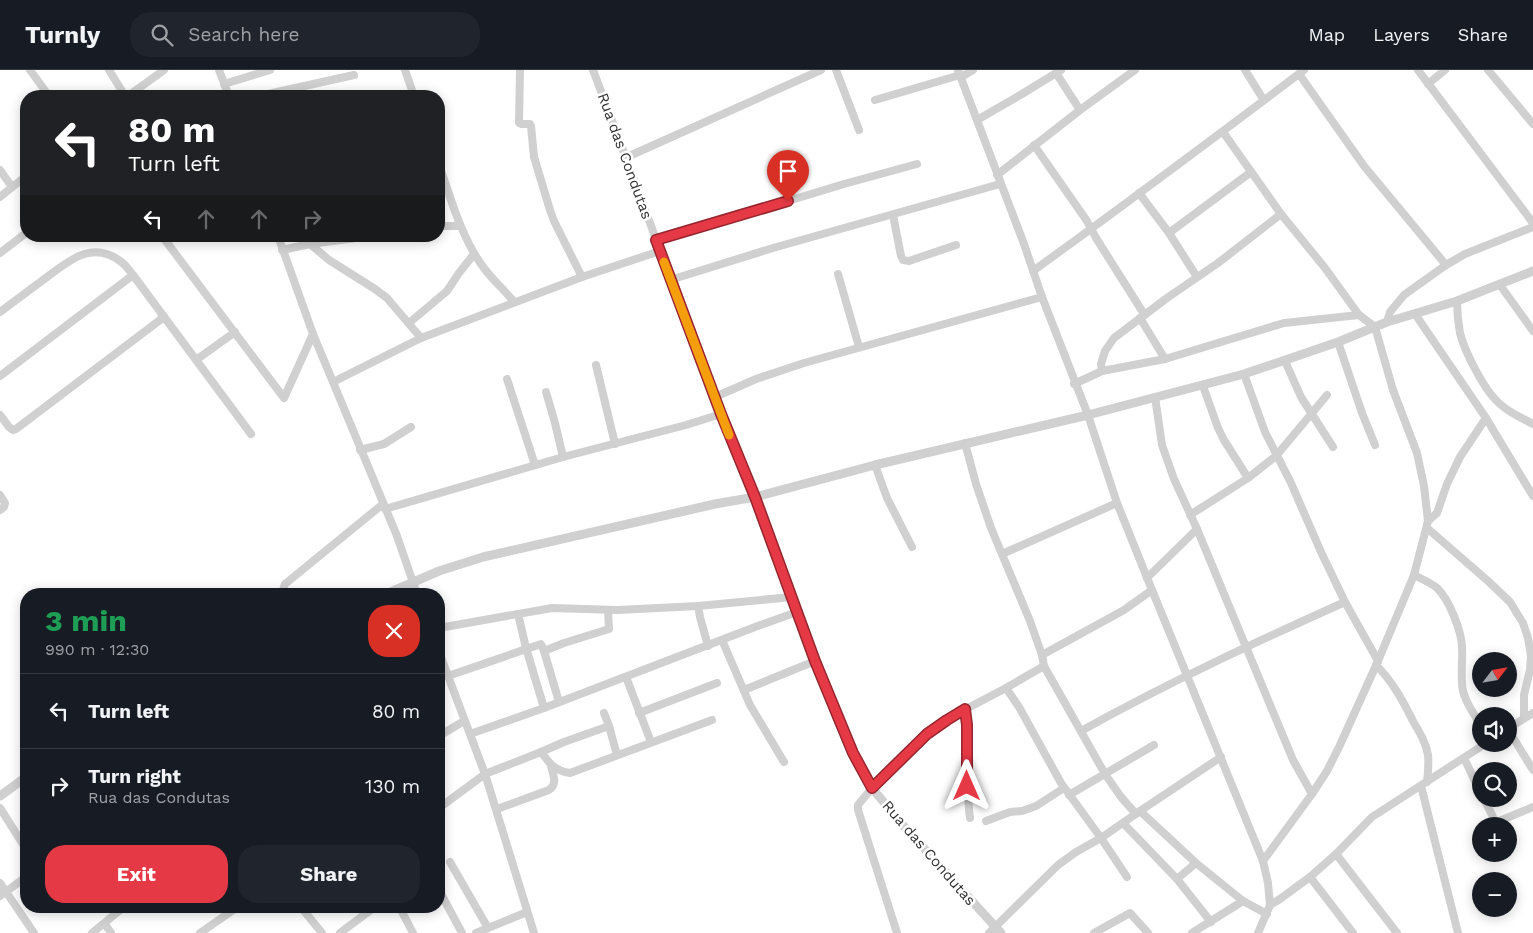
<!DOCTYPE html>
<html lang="en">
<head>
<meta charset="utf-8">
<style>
	body { margin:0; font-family:"Work Sans",sans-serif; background:#20242c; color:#f1f3f6; height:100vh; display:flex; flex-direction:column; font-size:19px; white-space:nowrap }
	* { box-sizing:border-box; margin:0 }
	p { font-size:16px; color:#9ea1a6 }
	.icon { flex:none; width:28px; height:28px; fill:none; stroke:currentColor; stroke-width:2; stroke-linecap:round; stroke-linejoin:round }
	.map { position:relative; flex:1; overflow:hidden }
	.details { position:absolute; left:20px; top:518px; width:425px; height:325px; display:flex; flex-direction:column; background:#171b24; border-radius:20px; box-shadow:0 2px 12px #0003 }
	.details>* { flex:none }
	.banner { position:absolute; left:20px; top:20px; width:425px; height:152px; border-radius:20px; box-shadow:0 2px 12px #0003; background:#202124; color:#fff; overflow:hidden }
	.needle { width:32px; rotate:59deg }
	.fabs { position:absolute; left:1472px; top:582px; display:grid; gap:10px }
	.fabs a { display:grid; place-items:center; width:45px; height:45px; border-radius:50%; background:#171b24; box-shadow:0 2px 12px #0003; font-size:25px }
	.pin { position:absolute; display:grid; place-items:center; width:42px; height:42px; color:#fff; margin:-51px -21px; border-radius:50% 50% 50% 0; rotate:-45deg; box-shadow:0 0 5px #0007 }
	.pin .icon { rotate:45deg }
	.me { position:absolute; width:55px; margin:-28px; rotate:0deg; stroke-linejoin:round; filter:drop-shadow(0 0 4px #0008) }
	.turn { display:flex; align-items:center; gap:18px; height:105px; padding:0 25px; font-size:22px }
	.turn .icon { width:65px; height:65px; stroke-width:2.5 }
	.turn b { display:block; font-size:35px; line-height:42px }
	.lanes { display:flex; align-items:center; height:48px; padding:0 25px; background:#0003; justify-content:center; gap:25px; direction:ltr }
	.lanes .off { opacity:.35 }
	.round { display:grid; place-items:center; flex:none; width:52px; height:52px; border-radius:20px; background:#20242c }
	.overview { display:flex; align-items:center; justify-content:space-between; height:85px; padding:0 25px }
	h1 { font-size:30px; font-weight:700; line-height:38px; color:#1e9e55 }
	.button { display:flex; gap:10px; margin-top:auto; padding:10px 25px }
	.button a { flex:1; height:58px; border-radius:20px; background:#e63946; color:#fff; font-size:20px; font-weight:700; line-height:58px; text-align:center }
	.button a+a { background:#20242c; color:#f1f3f6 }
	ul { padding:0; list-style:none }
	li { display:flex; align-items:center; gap:15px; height:75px; padding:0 25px; border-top:1px solid #363941 }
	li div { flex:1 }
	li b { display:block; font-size:19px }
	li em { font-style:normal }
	header { display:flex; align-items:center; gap:30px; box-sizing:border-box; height:70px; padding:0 25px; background:#171b24; border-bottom:1px solid #363941 }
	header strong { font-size:24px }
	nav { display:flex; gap:28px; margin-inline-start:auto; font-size:18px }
	.search { width:350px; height:45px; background:#20242c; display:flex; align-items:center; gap:12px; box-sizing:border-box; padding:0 18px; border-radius:20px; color:#9ea1a6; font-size:19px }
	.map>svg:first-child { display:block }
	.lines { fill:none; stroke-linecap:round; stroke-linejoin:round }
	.minor { stroke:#d0d0d0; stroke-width:8 }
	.tertiary { stroke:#d0d0d0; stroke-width:9 }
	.route-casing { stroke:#96252e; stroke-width:12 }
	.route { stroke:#e63946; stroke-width:9 }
	.slow { stroke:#f59e0b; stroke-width:9 }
	.labels { text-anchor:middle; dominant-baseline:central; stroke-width:5; stroke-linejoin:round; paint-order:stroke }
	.street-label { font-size:15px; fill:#333; stroke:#fff }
</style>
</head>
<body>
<header>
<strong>Turnly</strong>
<div class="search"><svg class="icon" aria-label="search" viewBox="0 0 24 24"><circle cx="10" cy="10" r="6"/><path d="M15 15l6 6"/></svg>Search here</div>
<nav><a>Map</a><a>Layers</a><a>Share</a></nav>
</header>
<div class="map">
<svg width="1533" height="863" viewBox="0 0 1533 863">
	<rect width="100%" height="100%" fill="#fff"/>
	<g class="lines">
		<!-- minor -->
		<g class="minor">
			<polyline points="30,0 49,26"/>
			<polyline points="109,0 125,26"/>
			<polyline points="219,0 229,26"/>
			<polyline points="405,0 414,26"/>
			<polyline points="520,0 519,53 521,54 530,54 531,56 534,87 550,140 554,151 582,207"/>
			<path d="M593 0C647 142 697 286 755 427"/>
			<polyline points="836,0 859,60"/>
			<polyline points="958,0 1024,174 1042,227 1088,345 1117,433 1152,520 1263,791 1268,813 1270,835 1258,863"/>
			<polyline points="1245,0 1263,29"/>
			<polyline points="1418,0 1533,153"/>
			<polyline points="1488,0 1533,54"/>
			<polyline points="1056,3 1080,40"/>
			<polyline points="1299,4 1364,96 1446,195"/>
			<polyline points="961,7 973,0"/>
			<polyline points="224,14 270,0"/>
			<polyline points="1428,14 1445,0"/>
			<polyline points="128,26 164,0"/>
			<polyline points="259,26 354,5"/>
			<polyline points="875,30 960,5"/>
			<polyline points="977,50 1022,24 1061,0"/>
			<polyline points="1223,62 1281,144 1325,198 1359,245 1375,257 1393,320 1417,383 1424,416 1428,451 1414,505 1378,591 1340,675 1327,701 1312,724 1263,791"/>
			<polyline points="1034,75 1087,151 1096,168 1144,244"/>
			<polyline points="627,87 821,0"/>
			<path d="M439 95C451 128 460 164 481 194 490 208 504 219 514 232"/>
			<polyline points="0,100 12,117"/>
			<polyline points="997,105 1080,40 1135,0"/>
			<polyline points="1139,123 1169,163 1197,207"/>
			<polyline points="0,127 26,106"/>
			<polyline points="893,145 901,186 903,190 909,191 956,175"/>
			<polyline points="439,156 460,156"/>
			<polyline points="1169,163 1251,102"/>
			<polyline points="162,166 284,328 313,264"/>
			<polyline points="278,166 313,264 397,466 417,524"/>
			<polyline points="656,171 844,114 917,94"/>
			<polyline points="310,174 329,190 375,219 387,228 421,268"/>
			<polyline points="282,180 310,174 371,166"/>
			<polyline points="0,183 26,163"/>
			<path d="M1033 201C1124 135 1214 68 1304 0"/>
			<polyline points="838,204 859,277"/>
			<polyline points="670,210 773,178 1000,114"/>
			<polyline points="1500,215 1533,261"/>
			<path d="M1457 231C1457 242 1458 252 1460 263 1464 280 1482 315 1494 328 1504 340 1520 347 1533 354"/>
			<path d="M0 242C16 230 31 219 47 207 69 191 92 170 120 191 125 194 129 200 133 205L251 364"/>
			<polyline points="1415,244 1486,348 1533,426"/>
			<polyline points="1140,248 1165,289"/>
			<polyline points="1387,252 1390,242 1404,225 1446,195 1465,184 1533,157"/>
			<polyline points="409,253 447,221 459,203 474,184"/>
			<polyline points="1338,272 1362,343 1375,375"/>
			<polyline points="196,290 235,262"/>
			<polyline points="1285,291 1301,327 1333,377"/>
			<polyline points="596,295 615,374"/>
			<polyline points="1102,301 1101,294 1105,281 1114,268 1167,228 1218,193 1281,144"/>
			<polyline points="1244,304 1265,362 1291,413 1321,482 1345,532 1378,591"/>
			<polyline points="0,306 133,205"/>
			<polyline points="507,309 535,395"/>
			<polyline points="333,312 421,268 582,207 660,181"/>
			<polyline points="1074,314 1102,301 1165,289 1284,253 1359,245"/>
			<polyline points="1203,316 1218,358 1224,370 1248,408"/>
			<polyline points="546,322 555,353 563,387"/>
			<polyline points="715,327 756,309 804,293 1042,227"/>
			<polyline points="1155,327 1162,375 1174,409 1197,459 1293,690 1312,724"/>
			<polyline points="0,345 9,357 13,360 16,359 164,247"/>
			<polyline points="965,373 976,414 991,458 1030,551 1042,585 1044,596 1105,704 1121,727 1136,744"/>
			<polyline points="360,380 384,374 411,357"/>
			<polyline points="875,395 887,428 912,477"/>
			<polyline points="0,425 5,433 4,437 0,440"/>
			<polyline points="385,439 563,387 686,355 721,344"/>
			<polyline points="1190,445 1248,408 1276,386 1327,325"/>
			<polyline points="1428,451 1437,443 1447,414 1460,387 1486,348"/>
			<polyline points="1427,458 1488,511 1510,532 1523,553 1528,568 1531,586 1530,600 1524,625 1524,648"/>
			<polyline points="1002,484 1117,433"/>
			<path d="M1414 505C1422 509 1431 513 1437 518 1449 529 1462 562 1462 578 1463 593 1460 607 1463 621 1466 633 1474 645 1481 655"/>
			<polyline points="1147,508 1197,459"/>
			<polyline points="284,524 283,520 285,514 383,434"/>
			<polyline points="698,536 700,547 708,576"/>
			<polyline points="518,544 526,578 544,638"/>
			<polyline points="439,558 552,538 618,540 698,536 792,527"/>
			<polyline points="722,570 750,635 784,692"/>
			<polyline points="544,581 564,573 609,559 608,540"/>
			<polyline points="439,582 485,704 534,863"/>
			<polyline points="1042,585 1124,540 1152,520"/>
			<path d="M1376 595C1393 612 1403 631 1414 653 1420 663 1426 673 1428 685 1429 694 1428 703 1427 712"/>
			<polyline points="448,606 541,574 544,581 559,632"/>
			<polyline points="626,607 651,672"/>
			<polyline points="1006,618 1019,637 1061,713 1101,768 1127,807"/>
			<polyline points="744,620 815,591"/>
			<path d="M965 639C970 675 965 711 970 748"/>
			<polyline points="604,643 609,656 617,685"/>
			<polyline points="639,643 717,613"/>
			<polyline points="1509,658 1533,643"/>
			<path d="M1081 661C1167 613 1256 572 1345 532"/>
			<polyline points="1509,661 1533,700"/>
			<polyline points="470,664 544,638 755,557 797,542"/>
			<polyline points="439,666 464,651"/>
			<path d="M541 682C550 694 555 701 570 703L712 650"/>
			<polyline points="1464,688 1481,724"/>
			<polyline points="1421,716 1458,863"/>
			<polyline points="1069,725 1154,675"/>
			<polyline points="1484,729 1494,749 1497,752 1533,737"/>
			<polyline points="0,738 26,779"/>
			<polyline points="439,738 485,704 541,682 564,672 609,656"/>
			<path d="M497 739 549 720C558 714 553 705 551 696"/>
			<polyline points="1140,741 1196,793 1243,831 1267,844"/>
			<polyline points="986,751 1010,742 1022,741 1036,736 1064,718"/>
			<polyline points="1123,753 1177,809 1211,852"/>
			<polyline points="1336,784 1397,863"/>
			<polyline points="450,792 488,858"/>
			<polyline points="1310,807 1353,863"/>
			<polyline points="1177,809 1196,793"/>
			<polyline points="0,813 34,863"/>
			<polyline points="439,820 462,863"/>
			<polyline points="0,826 26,807"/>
			<polyline points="1270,835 1280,829 1310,807 1336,784 1372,747 1485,674"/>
			<polyline points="180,836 181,836"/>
			<polyline points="300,836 322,863"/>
			<polyline points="399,836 413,863"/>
			<polyline points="105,854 111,863"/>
			<polyline points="92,863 125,836"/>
			<polyline points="200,863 239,836"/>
			<polyline points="340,863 376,836"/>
			<polyline points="476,863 527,842"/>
			<polyline points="897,863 858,740 858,735 872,718 927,664 947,649 1006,618 1044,596"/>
			<polyline points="989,863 1058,795 1076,782 1101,768 1140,741 1221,687"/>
			<polyline points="1094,863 1130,843 1148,863"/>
			<polyline points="1192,863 1243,831"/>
		</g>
		<!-- tertiary -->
		<g class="tertiary">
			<polyline points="755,427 815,591 837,648 853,683 872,718 901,753 1001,863"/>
			<polyline points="386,524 439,501 483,487 715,434 755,427 875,395 1088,345 1244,304 1338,272 1387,252 1457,231 1533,201"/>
			<polyline points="0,726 26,707"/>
		</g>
	</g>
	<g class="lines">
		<defs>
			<polyline id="route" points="788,131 656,170 721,344 755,427 815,591 853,683 872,718 927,664 947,650 965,639 967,655 967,716"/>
		</defs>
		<!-- route casing -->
		<use href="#route" class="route-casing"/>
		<!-- route -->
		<use href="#route" class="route"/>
		<!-- slow -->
		<polyline class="slow" points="664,192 729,365"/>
	</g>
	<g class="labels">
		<!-- street labels -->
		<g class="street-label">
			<text transform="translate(625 86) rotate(70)">Rua das Condutas</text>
			<text transform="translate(929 783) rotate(49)">Rua das Condutas</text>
		</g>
	</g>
</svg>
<div class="fabs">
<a><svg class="needle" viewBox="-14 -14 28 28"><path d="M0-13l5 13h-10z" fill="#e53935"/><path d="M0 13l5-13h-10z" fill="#9ea1a6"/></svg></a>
<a><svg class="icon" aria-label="sound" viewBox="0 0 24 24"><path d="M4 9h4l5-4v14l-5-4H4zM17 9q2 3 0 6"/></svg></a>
<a><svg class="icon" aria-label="search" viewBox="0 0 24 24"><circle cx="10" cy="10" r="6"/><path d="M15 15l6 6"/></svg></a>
<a>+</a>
<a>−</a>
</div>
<div class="pin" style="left:788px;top:131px;background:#d93025"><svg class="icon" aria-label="arrive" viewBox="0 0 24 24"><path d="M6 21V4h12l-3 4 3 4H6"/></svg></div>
<svg class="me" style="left:967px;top:716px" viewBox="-20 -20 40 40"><path d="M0-17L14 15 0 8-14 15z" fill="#e63946" stroke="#fff" stroke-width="4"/></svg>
<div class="banner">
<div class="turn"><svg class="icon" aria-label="left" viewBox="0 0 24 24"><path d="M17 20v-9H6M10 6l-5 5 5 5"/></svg><div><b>80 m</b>Turn left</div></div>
<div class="lanes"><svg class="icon" aria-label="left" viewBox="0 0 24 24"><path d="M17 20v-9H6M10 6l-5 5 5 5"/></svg><svg class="icon off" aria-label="ahead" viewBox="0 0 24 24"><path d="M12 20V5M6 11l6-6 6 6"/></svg><svg class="icon off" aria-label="ahead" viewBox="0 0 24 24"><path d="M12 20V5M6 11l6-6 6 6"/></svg><svg class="icon off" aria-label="right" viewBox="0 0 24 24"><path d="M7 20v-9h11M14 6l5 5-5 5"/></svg></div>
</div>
<section class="details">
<div class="overview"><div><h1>3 min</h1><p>990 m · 12:30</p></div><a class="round" style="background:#d93025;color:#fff"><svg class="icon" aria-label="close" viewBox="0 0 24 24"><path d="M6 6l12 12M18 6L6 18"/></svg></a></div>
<ul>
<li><svg class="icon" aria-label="left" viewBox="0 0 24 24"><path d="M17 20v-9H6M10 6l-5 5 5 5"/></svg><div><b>Turn left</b></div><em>80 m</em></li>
<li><svg class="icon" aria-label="right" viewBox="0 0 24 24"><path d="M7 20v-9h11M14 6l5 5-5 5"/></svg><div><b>Turn right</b><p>Rua das Condutas</p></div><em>130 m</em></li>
</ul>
<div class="button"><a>Exit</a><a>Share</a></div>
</section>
</div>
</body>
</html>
